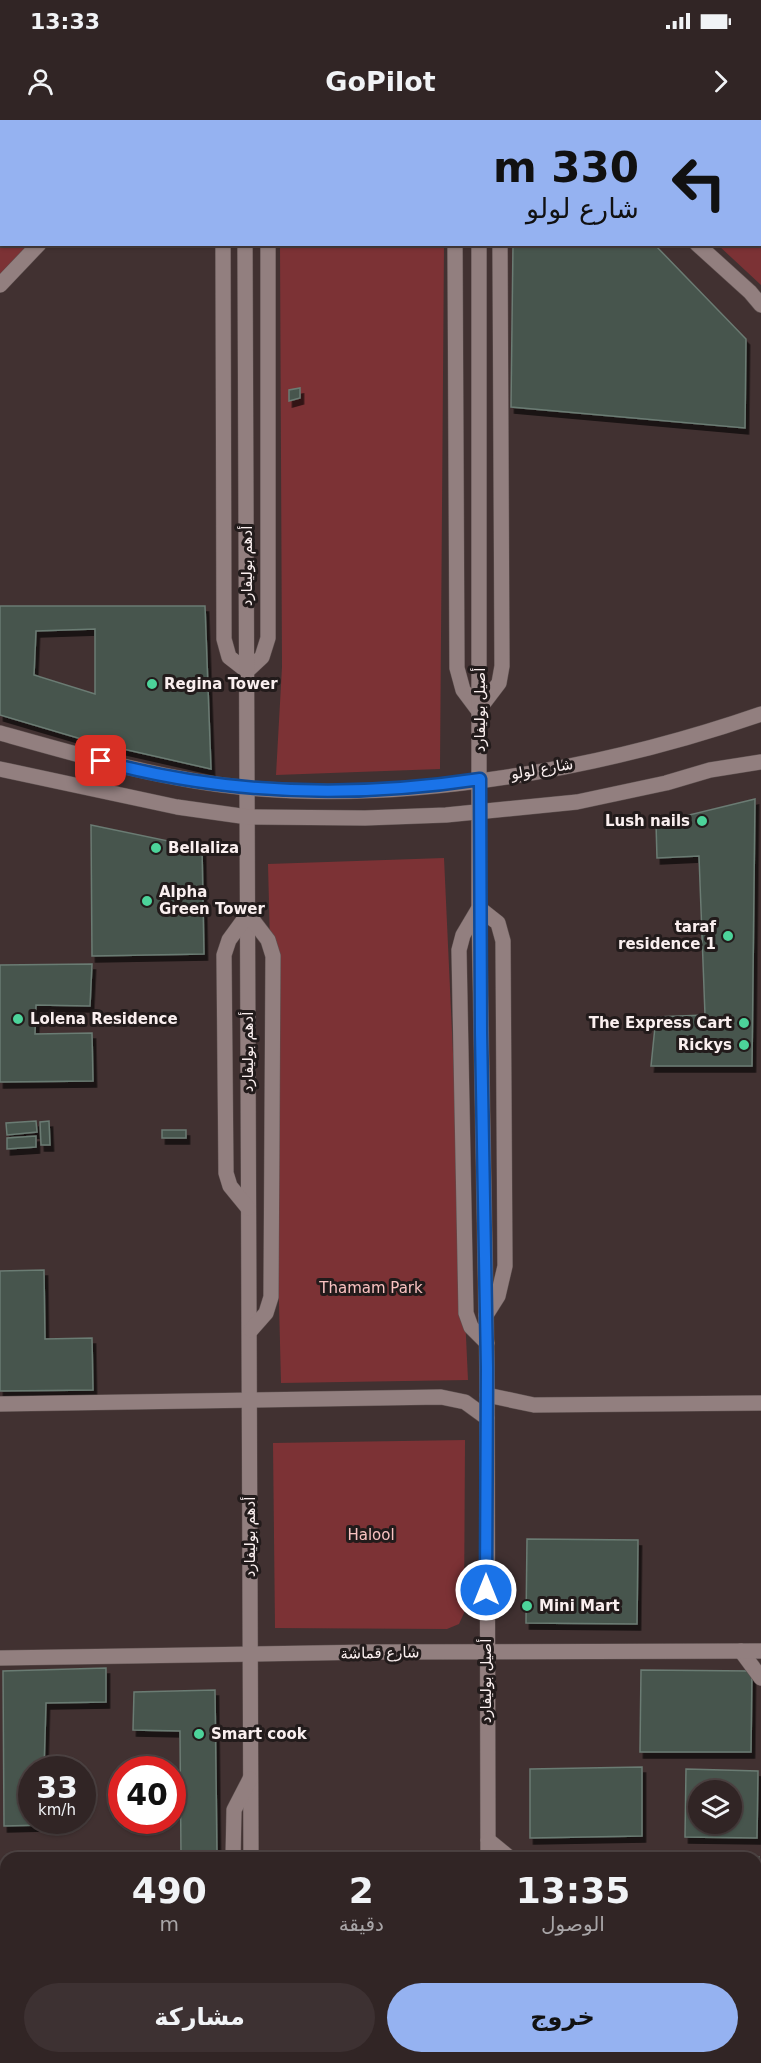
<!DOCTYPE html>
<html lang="ar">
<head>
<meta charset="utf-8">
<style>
	body { margin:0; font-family:"DejaVu Sans","Noto Sans Arabic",sans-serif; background:#3d3132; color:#f1f3f6; direction:rtl; height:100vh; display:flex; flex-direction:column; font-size:22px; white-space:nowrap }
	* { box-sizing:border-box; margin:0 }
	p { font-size:20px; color:#a8a5a7 }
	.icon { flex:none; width:33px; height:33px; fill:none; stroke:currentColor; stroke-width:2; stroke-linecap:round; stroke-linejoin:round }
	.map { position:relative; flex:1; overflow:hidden; direction:ltr }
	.details { position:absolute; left:0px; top:1732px; width:762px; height:212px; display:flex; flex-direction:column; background:#312525; border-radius:18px 18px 0 0; box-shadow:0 2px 4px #0004,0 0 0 2px #4c4242; direction:rtl }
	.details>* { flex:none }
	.hud { position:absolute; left:0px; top:0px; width:762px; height:126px; box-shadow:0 2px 4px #0004,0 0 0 2px #4c4242; direction:rtl; background:#95b2f1; color:#111; overflow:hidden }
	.buttons { position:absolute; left:688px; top:1660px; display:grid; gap:12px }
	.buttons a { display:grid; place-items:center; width:54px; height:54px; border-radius:50%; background:#312525; box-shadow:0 2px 4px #0004,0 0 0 2px #4c4242; font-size:30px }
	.speed { position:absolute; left:18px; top:1636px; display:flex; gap:12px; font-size:30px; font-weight:700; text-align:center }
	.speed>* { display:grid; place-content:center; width:78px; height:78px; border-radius:50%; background:#312525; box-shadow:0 2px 4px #0004,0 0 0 2px #4c4242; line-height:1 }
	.speed small { font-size:15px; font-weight:400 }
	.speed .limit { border:9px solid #d22; background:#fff; color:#111 }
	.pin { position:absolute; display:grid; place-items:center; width:51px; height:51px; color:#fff; margin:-26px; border-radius:12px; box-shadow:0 3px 9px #0006 }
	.me { position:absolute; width:66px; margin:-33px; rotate:0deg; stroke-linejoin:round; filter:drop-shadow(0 0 4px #0008) }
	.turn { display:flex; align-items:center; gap:21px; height:126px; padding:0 24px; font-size:27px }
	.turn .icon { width:78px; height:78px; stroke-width:2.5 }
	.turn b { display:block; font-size:42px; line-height:51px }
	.eta { display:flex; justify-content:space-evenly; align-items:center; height:102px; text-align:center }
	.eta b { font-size:36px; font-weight:700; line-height:42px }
	.cta { display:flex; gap:12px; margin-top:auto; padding:12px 24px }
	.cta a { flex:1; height:69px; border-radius:36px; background:#95b2f1; color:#111; font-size:24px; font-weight:700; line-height:69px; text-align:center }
	.cta a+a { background:#3d3132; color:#f1f3f6 }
	.status { display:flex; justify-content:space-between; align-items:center; height:42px; padding:0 30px; background:#312525; direction:ltr }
	.status svg { height:16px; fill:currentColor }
	header { display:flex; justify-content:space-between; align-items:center; height:78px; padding:0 24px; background:#312525; font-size:27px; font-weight:700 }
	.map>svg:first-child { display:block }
	.green { fill:#7c3235 }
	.building { fill:#46554d; stroke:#6b7b73; stroke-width:1.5; fill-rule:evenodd; filter:url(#shadow) }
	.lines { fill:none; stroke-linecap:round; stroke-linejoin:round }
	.minor-casing { stroke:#5e5150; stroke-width:16 }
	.minor { stroke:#927f7f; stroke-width:15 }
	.route-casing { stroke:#114b97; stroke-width:15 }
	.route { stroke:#1a73e8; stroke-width:10 }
	.poi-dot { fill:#4cd39a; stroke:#221b1b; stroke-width:2 }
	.labels { text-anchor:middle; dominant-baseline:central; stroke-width:6; stroke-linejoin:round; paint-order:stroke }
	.street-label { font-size:15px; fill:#faefef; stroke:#221b1b }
	.poi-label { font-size:15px; font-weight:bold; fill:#faefef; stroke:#221b1b; text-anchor:start }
	.park-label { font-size:15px; fill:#f9c2c1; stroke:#221b1b }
</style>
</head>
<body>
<div class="status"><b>13:33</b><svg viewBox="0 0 49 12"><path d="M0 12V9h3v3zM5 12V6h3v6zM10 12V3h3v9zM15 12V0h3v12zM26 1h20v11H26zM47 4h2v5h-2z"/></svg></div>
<header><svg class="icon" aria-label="forward" viewBox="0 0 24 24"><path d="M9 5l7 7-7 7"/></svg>GoPilot<svg class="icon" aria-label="person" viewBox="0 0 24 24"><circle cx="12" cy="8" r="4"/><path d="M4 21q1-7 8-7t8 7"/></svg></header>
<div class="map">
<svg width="761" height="1943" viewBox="0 0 761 1943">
	<defs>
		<filter id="shadow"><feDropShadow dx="3.5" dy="6" stdDeviation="0" flood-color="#0009"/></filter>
	</defs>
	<rect width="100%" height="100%" fill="#413131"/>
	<!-- green -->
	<g class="green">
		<polygon points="0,0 199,0 199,1 2,2 2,124 32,125 0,159"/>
		<polygon points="279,0 445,0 279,2"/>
		<polygon points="526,0 761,0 761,165 718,125 760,124 760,2"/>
		<polygon points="280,125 444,125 440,649 276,655 282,547"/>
		<polygon points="444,738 468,1260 281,1263 268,744"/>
		<polygon points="465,1320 464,1493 459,1504 447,1509 275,1508 273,1323"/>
	</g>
	<!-- building -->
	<g class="building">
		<polygon points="513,124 654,124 746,219 745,308 511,287"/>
		<polygon points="300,268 300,278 289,281 289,270"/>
		<path d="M0 486H205L211 649 88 621 0 595ZM95 509V574L34 555 36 511Z"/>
		<polygon points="755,679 752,946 651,946 656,897 705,895 699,736 657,738 656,703"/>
		<polygon points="91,705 202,728 204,834 92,836"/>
		<polygon points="92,844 90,886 36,885 35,914 92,913 93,961 0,962 0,845"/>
		<polygon points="36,1001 37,1012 7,1015 6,1003"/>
		<polygon points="49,1001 50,1025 41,1025 40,1002"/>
		<rect x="162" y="1010" width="24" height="8"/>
		<polygon points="36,1016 36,1027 7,1029 7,1018"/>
		<polygon points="44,1150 45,1219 92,1218 93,1270 0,1271 0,1151"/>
		<polygon points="527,1419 638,1420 637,1504 526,1503"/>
		<polygon points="106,1548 106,1582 46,1583 44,1650 32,1650 32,1701 43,1701 43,1705 4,1706 3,1551"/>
		<polygon points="641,1550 752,1551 751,1632 640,1632"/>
		<polygon points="215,1570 217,1736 181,1737 180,1611 133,1610 134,1572"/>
		<polygon points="642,1647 642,1716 530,1718 530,1649"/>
		<path d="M686 1649 758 1651 757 1718 685 1717ZM699 1671H732V1704H699Z"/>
		<polygon points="645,1736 759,1737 758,1816 756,1738 645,1738"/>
		<rect x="756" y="1834" width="5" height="59"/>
		<rect x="12" y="1938" width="76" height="5"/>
		<rect x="141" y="1938" width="83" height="5"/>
	</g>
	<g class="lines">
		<defs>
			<g id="minor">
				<polyline points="225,2 225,0"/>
				<polyline points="495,2 496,0"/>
				<polyline points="223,124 224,519 229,537 247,551 262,537 268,518 268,124"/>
				<polyline points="245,124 251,1738"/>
				<polyline points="455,124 457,548 463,570 481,594"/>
				<polyline points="479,124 479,788 487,1248 488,1738"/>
				<polyline points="697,124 750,172 761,185"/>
				<polyline points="0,165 39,124"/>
				<polyline points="480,588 499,563 502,546 500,124"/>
				<path d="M0 613C82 636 163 660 248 668 413 683 605 648 761 594"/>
				<polyline points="0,649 177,687 248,697 365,698 446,695 577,682 666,663 710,650 761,642"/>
				<polyline points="248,1088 230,1066 226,1053 224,835 229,820 248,794 268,820 273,836 271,1177 266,1193 251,1210"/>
				<polyline points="486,1195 498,1176 505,1146 503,821 498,803 479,788 463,815 459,830 466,1193 471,1207 487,1223"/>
				<polyline points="487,1275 534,1285 761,1283"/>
				<polyline points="0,1284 441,1277 465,1282 487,1298"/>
				<polyline points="741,1531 761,1558"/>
				<polyline points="0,1538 373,1532 761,1531"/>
				<polyline points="488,1720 510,1738"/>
				<polyline points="233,1738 234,1690 250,1659"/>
				<polyline points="0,1754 6,1755"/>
				<polyline points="756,1821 761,1821"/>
				<polyline points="756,1923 761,1923"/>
				<polyline points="236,1938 236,1943"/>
				<polyline points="253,1938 254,1943"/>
				<polyline points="488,1938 488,1943"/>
				<polyline points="516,1938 516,1943"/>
			</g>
		</defs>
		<!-- minor casing -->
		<use href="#minor" class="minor-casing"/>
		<!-- minor -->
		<use href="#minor" class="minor"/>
	</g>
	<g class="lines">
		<defs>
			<path id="route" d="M101 641C225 675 354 678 480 659L481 912 487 1248 486 1470"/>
		</defs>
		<!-- route casing -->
		<use href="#route" class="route-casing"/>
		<!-- route -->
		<use href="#route" class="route"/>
	</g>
	<!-- markers -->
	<g class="poi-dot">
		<circle cx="152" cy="564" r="6"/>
		<circle cx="702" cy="701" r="6"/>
		<circle cx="156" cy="728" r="6"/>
		<circle cx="147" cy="781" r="6"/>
		<circle cx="728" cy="816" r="6"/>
		<circle cx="18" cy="899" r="6"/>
		<circle cx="744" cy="903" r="6"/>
		<circle cx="744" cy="925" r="6"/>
		<circle cx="527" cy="1486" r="6"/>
		<circle cx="199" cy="1614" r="6"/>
	</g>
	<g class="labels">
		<!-- street labels -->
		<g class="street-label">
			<text transform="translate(247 446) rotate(-90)">أدهم بوليفارد</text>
			<text transform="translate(480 590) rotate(-90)">أصيل بوليفارد</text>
			<text transform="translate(542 649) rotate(-10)">شارع لولو</text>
			<text transform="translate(248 932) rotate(-90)">أدهم بوليفارد</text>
			<text transform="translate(250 1417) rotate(-90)">أدهم بوليفارد</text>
			<text transform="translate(380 1533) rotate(-1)">شارع قماشة</text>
			<text transform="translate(486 1561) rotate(-90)">أصيل بوليفارد</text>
		</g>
		<!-- poi labels -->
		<g class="poi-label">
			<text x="164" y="564">Regina Tower</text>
			<text x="690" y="701" text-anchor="end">Lush nails</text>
			<text x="168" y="728">Bellaliza</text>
			<text x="159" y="772">Alpha<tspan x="159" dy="17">Green Tower</tspan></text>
			<text x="716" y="807" text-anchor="end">taraf<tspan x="716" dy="17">residence 1</tspan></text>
			<text x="30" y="899">Lolena Residence</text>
			<text x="732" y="903" text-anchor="end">The Express Cart</text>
			<text x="732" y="925" text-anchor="end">Rickys</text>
			<text x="539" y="1486">Mini Mart</text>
			<text x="211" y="1614">Smart cook</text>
		</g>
		<!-- park labels -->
		<g class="park-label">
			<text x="371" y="1168">Thamam Park</text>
			<text x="371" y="1415">Halool</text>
		</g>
	</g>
</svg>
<div class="buttons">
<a><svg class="icon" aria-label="layers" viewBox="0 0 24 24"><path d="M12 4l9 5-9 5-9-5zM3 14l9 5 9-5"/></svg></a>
</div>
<div class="speed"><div>33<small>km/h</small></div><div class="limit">40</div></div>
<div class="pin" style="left:101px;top:641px;background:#d93025"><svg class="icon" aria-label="arrive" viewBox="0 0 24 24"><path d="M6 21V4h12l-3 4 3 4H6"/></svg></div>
<svg class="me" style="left:486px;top:1470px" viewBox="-20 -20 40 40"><circle r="17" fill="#1a73e8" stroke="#fff" stroke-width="3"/><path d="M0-11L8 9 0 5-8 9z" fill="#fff"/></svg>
<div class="hud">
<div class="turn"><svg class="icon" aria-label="left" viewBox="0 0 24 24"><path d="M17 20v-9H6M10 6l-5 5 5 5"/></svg><div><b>330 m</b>شارع لولو</div></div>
</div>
<section class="details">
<div class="eta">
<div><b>13:35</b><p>الوصول</p></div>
<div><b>2</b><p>دقيقة</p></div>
<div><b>490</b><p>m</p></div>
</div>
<div class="cta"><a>خروج</a><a>مشاركة</a></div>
</section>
</div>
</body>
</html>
